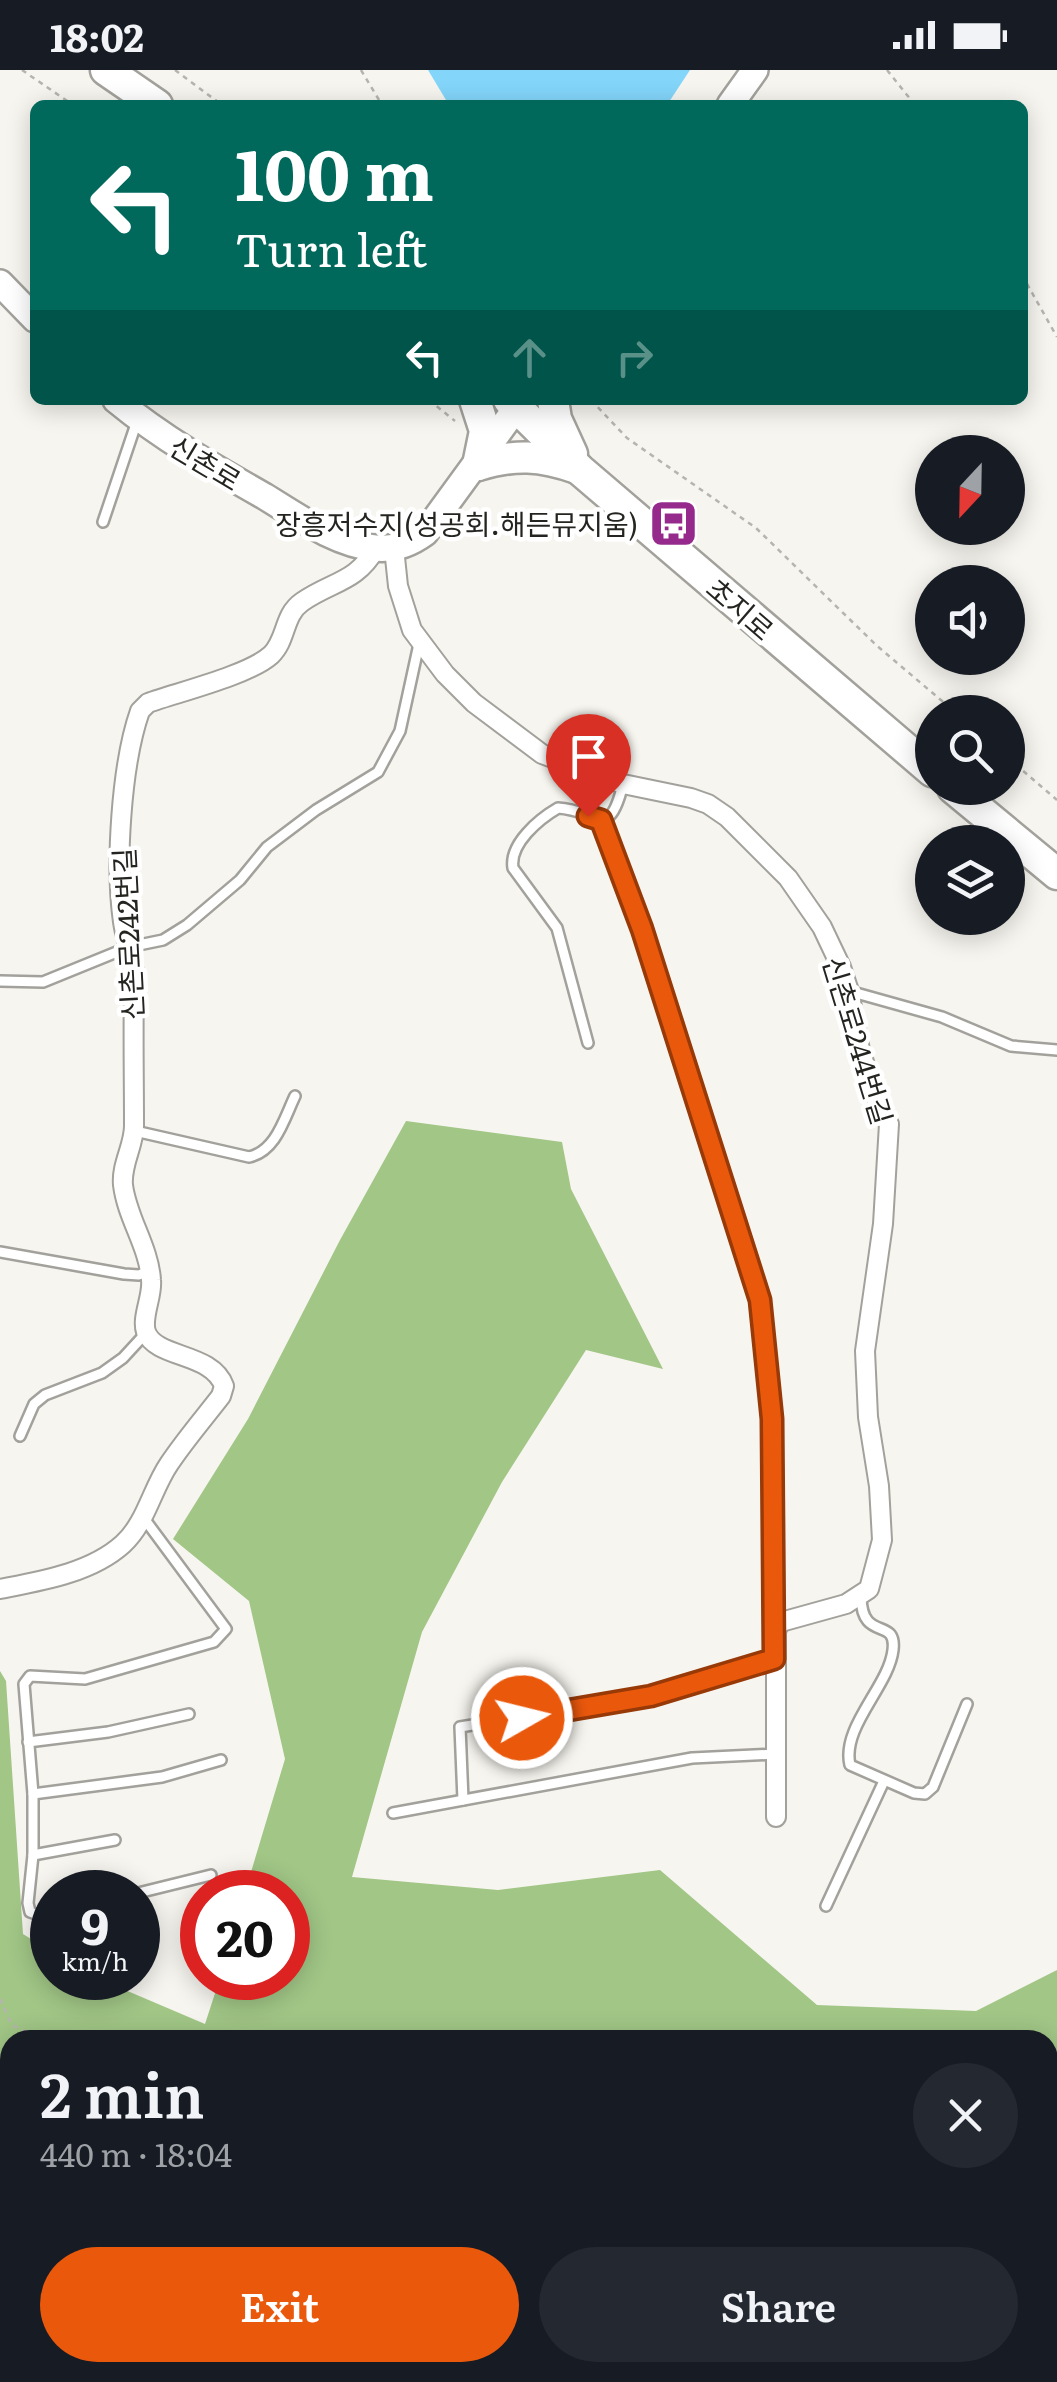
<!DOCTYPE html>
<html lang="en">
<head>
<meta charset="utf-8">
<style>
	body { margin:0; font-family:Literata,"Noto Sans KR",serif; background:#242831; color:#f1f3f6; height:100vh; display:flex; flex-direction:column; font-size:38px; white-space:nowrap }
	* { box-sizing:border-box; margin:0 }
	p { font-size:32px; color:#9ea1a6 }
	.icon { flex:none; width:55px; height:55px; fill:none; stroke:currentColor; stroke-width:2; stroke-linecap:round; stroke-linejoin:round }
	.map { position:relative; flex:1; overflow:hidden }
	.sheet { position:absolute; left:0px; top:1960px; width:1058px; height:352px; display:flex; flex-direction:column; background:#171b24; border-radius:30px 30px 0 0; box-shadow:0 5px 25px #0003 }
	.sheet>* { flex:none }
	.top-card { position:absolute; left:30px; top:30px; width:998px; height:305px; border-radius:15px; box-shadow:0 5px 25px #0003; background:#00695c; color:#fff; overflow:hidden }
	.needle { width:65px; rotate:202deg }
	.fabs { position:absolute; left:915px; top:365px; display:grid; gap:20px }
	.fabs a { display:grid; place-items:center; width:110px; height:110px; border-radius:50%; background:#171b24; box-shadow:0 5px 25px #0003; font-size:50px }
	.speed { position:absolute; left:30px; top:1800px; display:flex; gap:20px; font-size:50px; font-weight:700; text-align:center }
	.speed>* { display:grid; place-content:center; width:130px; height:130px; border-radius:50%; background:#171b24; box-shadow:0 5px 25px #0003; line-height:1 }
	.speed small { font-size:25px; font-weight:400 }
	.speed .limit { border:15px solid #d22; background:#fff; color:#111 }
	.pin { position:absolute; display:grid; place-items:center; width:85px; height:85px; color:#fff; margin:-102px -42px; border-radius:50% 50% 50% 0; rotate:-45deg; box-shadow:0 0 10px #0007 }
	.pin .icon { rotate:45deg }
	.me { position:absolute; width:110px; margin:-55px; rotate:82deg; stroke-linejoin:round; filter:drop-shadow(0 0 8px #0008) }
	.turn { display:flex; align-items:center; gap:35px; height:210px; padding:0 40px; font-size:45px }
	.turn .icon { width:130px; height:130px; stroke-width:2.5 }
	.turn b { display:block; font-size:70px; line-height:85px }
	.lanes { display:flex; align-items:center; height:95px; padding:0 40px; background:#0003; justify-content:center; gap:50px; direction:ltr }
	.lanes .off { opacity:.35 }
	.round { display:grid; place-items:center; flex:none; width:105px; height:105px; border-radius:52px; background:#242831 }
	.head { display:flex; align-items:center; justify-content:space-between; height:170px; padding:0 40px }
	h1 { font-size:60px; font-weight:600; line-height:75px }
	.primary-button { display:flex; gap:20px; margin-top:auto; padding:20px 40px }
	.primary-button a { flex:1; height:115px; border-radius:60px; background:#ea580c; color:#fff; font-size:40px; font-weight:600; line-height:115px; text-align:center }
	.primary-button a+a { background:#242831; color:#f1f3f6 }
	.status { display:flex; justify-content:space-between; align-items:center; height:70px; padding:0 50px; background:#171b24; direction:ltr }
	.status svg { height:28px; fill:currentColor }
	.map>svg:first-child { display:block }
	.forest { fill:#a1c686; fill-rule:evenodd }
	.water { fill:#83d5fa }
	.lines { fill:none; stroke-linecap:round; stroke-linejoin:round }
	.lane-casing { stroke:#a3a19b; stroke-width:14 }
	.street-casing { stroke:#a3a19b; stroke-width:22 }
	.secondary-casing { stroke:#a3a19b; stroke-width:30 }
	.primary-casing { stroke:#a3a19b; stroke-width:35 }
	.path { stroke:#b6b4af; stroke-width:2.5; stroke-dasharray:5 5; stroke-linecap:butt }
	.lane { stroke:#fff; stroke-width:9 }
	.street { stroke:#fff; stroke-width:18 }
	.secondary { stroke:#fff; stroke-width:25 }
	.primary { stroke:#fff; stroke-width:30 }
	.route-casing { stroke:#983908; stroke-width:25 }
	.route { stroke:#ea580c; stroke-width:18 }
	.labels { text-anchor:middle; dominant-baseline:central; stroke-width:9; stroke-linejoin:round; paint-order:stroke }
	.street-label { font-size:28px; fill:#242421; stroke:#fff }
	.poi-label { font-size:28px; fill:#242421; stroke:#fff; text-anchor:end }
</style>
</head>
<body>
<div class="status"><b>18:02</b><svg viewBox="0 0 49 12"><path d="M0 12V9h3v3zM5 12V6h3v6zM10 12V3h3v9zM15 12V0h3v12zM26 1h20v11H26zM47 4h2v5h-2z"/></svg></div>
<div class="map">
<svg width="1057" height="2312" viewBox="0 0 1057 2312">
	<rect width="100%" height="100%" fill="#f7f5ef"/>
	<!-- forest -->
	<path class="forest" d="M406 1051 562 1072 571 1119 663 1299 586 1280 502 1412 422 1562 352 1807 498 1820 660 1800 817 1935 976 1941 1057 1900V2312H0V1601L6 1611 23 1864 52 1882V1908H97L205 1954 220 1908H288V1822H245L285 1689 249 1531 173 1469 248 1349 340 1170ZM1048 1970V2302H10V1970Z"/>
	<!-- water -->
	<polygon class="water" points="428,0 690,0 667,35 449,35"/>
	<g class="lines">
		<defs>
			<g id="lane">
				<polyline points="103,452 137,351"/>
				<polyline points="601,750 642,859 760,1231 772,1349 776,1556"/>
				<polyline points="0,911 43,912 129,877 163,870 187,855 240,810 267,777 316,740 378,702 400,661 419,574"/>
				<polyline points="849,921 942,947 1011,976 1057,980"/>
				<path d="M588 973 557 858 513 798C509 774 539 749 558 738 598 740 609 772 623 714"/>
				<path d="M135 1061 249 1087C276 1081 284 1049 295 1026"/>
				<polyline points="0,1182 124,1204 139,1205 150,1200"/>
				<polyline points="20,1366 34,1334 45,1325 102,1303 123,1288 146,1263"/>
				<path d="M861 1527C862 1573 897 1546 893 1580 889 1616 841 1657 850 1695L914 1723 925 1724 933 1717 967 1634"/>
				<polyline points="28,1672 108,1662 189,1644"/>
				<polyline points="33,1724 162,1707 221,1690"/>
				<polyline points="463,1730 460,1657 651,1626 774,1589"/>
				<polyline points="393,1743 692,1688 776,1684"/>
				<polyline points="33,1785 115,1770"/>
				<polyline points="138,1823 211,1805"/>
				<polyline points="826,1836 884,1711"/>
				<polyline points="52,1844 41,1846 30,1842 28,1833 33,1785 33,1724 24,1614 30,1606 85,1609 214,1572 226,1559 143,1447"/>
			</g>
			<g id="street">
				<polyline points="394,478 398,516 412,560 445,604 474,633 542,684 623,714 691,728 708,734 727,747 788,808 822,857 841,897 849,921 860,980 879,1038 889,1054 883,1154 865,1281 868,1347 879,1416 882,1470 869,1519 846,1534 781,1552 776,1560 776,1747"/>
				<path d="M0 1519C41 1511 91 1503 123 1474 146 1453 152 1419 169 1394 185 1370 204 1348 221 1326L224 1316C212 1282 156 1289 146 1262 141 1247 153 1226 151 1210 149 1177 127 1148 123 1115 121 1094 134 1076 134 1056 134 1008 133 960 134 912 135 891 126 873 123 852 115 796 121 695 140 641L148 633C179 622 249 605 271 585 287 570 283 545 302 532 332 511 356 513 376 478"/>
			</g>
			<g id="secondary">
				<polyline points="730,35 755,0"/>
				<polyline points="0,213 35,249"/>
				<path d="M116 330C162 368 213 397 264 426 297 446 335 474 375 478 393 480 410 474 425 463L522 330"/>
			</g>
			<g id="primary">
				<polyline points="106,0 157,35"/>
				<polyline points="475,330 485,361 478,395"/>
				<polyline points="509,330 580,400 932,701"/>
				<polyline points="553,330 556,349 572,384"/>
				<path d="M478 395C515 384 540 385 577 398"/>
				<polyline points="953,718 1057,804"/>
			</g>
		</defs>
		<!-- lane casing -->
		<use href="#lane" class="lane-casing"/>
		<!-- street casing -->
		<use href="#street" class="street-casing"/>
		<!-- secondary casing -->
		<use href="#secondary" class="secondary-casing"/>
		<!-- primary casing -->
		<use href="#primary" class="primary-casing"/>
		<!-- path -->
		<g class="path">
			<polyline points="22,0 73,35"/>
			<polyline points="175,0 222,35"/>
			<polyline points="361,0 382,35"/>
			<polyline points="887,0 915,35"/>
			<polyline points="1022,205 1057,267"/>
			<polyline points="429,330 455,351"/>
			<polyline points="591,330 627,368 756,458 876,575 955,642"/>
			<polyline points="1008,688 1057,730"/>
			<polyline points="0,1929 12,1955 44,1970"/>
			<polyline points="516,2302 521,2312"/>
		</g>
		<!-- lane -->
		<use href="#lane" class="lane"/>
		<!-- street -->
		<use href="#street" class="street"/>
		<!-- secondary -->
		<use href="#secondary" class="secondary"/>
		<!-- primary -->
		<use href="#primary" class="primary"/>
	</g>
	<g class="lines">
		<defs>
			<polyline id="route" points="522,1648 651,1626 774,1589 772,1349 760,1230 642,859 601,750 588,746"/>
		</defs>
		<!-- route casing -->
		<use href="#route" class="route-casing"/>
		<!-- route -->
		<use href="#route" class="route"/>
	</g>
	<!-- icons -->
	<defs>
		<symbol id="bus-square" viewBox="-11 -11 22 22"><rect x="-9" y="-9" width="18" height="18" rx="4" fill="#962a8c" stroke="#fff"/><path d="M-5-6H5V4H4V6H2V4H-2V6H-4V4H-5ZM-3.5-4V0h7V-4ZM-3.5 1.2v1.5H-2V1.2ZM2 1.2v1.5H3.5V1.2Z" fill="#fff"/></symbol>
	</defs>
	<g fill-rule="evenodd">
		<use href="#bus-square" x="646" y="426" width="55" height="55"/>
	</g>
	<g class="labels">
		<!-- street labels -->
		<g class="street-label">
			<text transform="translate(206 392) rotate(31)">신촌로</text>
			<text transform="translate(741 538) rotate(41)">초지로</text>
			<text transform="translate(127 864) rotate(-93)">신촌로242번길</text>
			<text transform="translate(859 970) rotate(73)">신촌로244번길</text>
		</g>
		<!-- poi labels -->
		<g class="poi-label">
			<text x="638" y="453">장흥저수지(성공회.해든뮤지움)</text>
		</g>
	</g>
</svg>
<div class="fabs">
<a><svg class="needle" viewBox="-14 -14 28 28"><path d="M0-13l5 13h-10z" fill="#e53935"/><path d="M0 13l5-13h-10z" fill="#9ea1a6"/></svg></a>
<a><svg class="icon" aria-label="sound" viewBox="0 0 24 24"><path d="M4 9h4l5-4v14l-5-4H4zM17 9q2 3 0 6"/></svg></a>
<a><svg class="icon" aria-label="search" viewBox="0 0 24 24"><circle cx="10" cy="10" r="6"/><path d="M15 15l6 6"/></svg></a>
<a><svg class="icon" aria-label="layers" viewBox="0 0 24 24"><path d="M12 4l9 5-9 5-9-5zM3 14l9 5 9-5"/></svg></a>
</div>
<div class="speed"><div>9<small>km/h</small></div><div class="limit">20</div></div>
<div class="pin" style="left:588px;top:746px;background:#d93025"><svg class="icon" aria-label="arrive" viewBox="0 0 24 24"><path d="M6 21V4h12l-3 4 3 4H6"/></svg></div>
<svg class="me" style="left:522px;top:1648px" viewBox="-20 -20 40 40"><circle r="17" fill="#ea580c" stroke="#fff" stroke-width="3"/><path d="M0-11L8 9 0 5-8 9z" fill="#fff"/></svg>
<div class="top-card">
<div class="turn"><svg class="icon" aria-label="left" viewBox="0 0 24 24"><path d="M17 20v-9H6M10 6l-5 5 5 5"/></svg><div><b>100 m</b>Turn left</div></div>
<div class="lanes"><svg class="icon" aria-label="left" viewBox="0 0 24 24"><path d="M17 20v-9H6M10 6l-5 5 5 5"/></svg><svg class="icon off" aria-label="ahead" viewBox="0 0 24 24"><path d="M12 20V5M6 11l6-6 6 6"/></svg><svg class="icon off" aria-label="right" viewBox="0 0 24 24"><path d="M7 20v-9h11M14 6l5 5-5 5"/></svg></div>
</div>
<section class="sheet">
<div class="head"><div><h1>2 min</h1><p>440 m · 18:04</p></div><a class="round"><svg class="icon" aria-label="close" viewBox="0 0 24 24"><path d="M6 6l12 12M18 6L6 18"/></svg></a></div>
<div class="primary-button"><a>Exit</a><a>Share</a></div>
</section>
</div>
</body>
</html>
